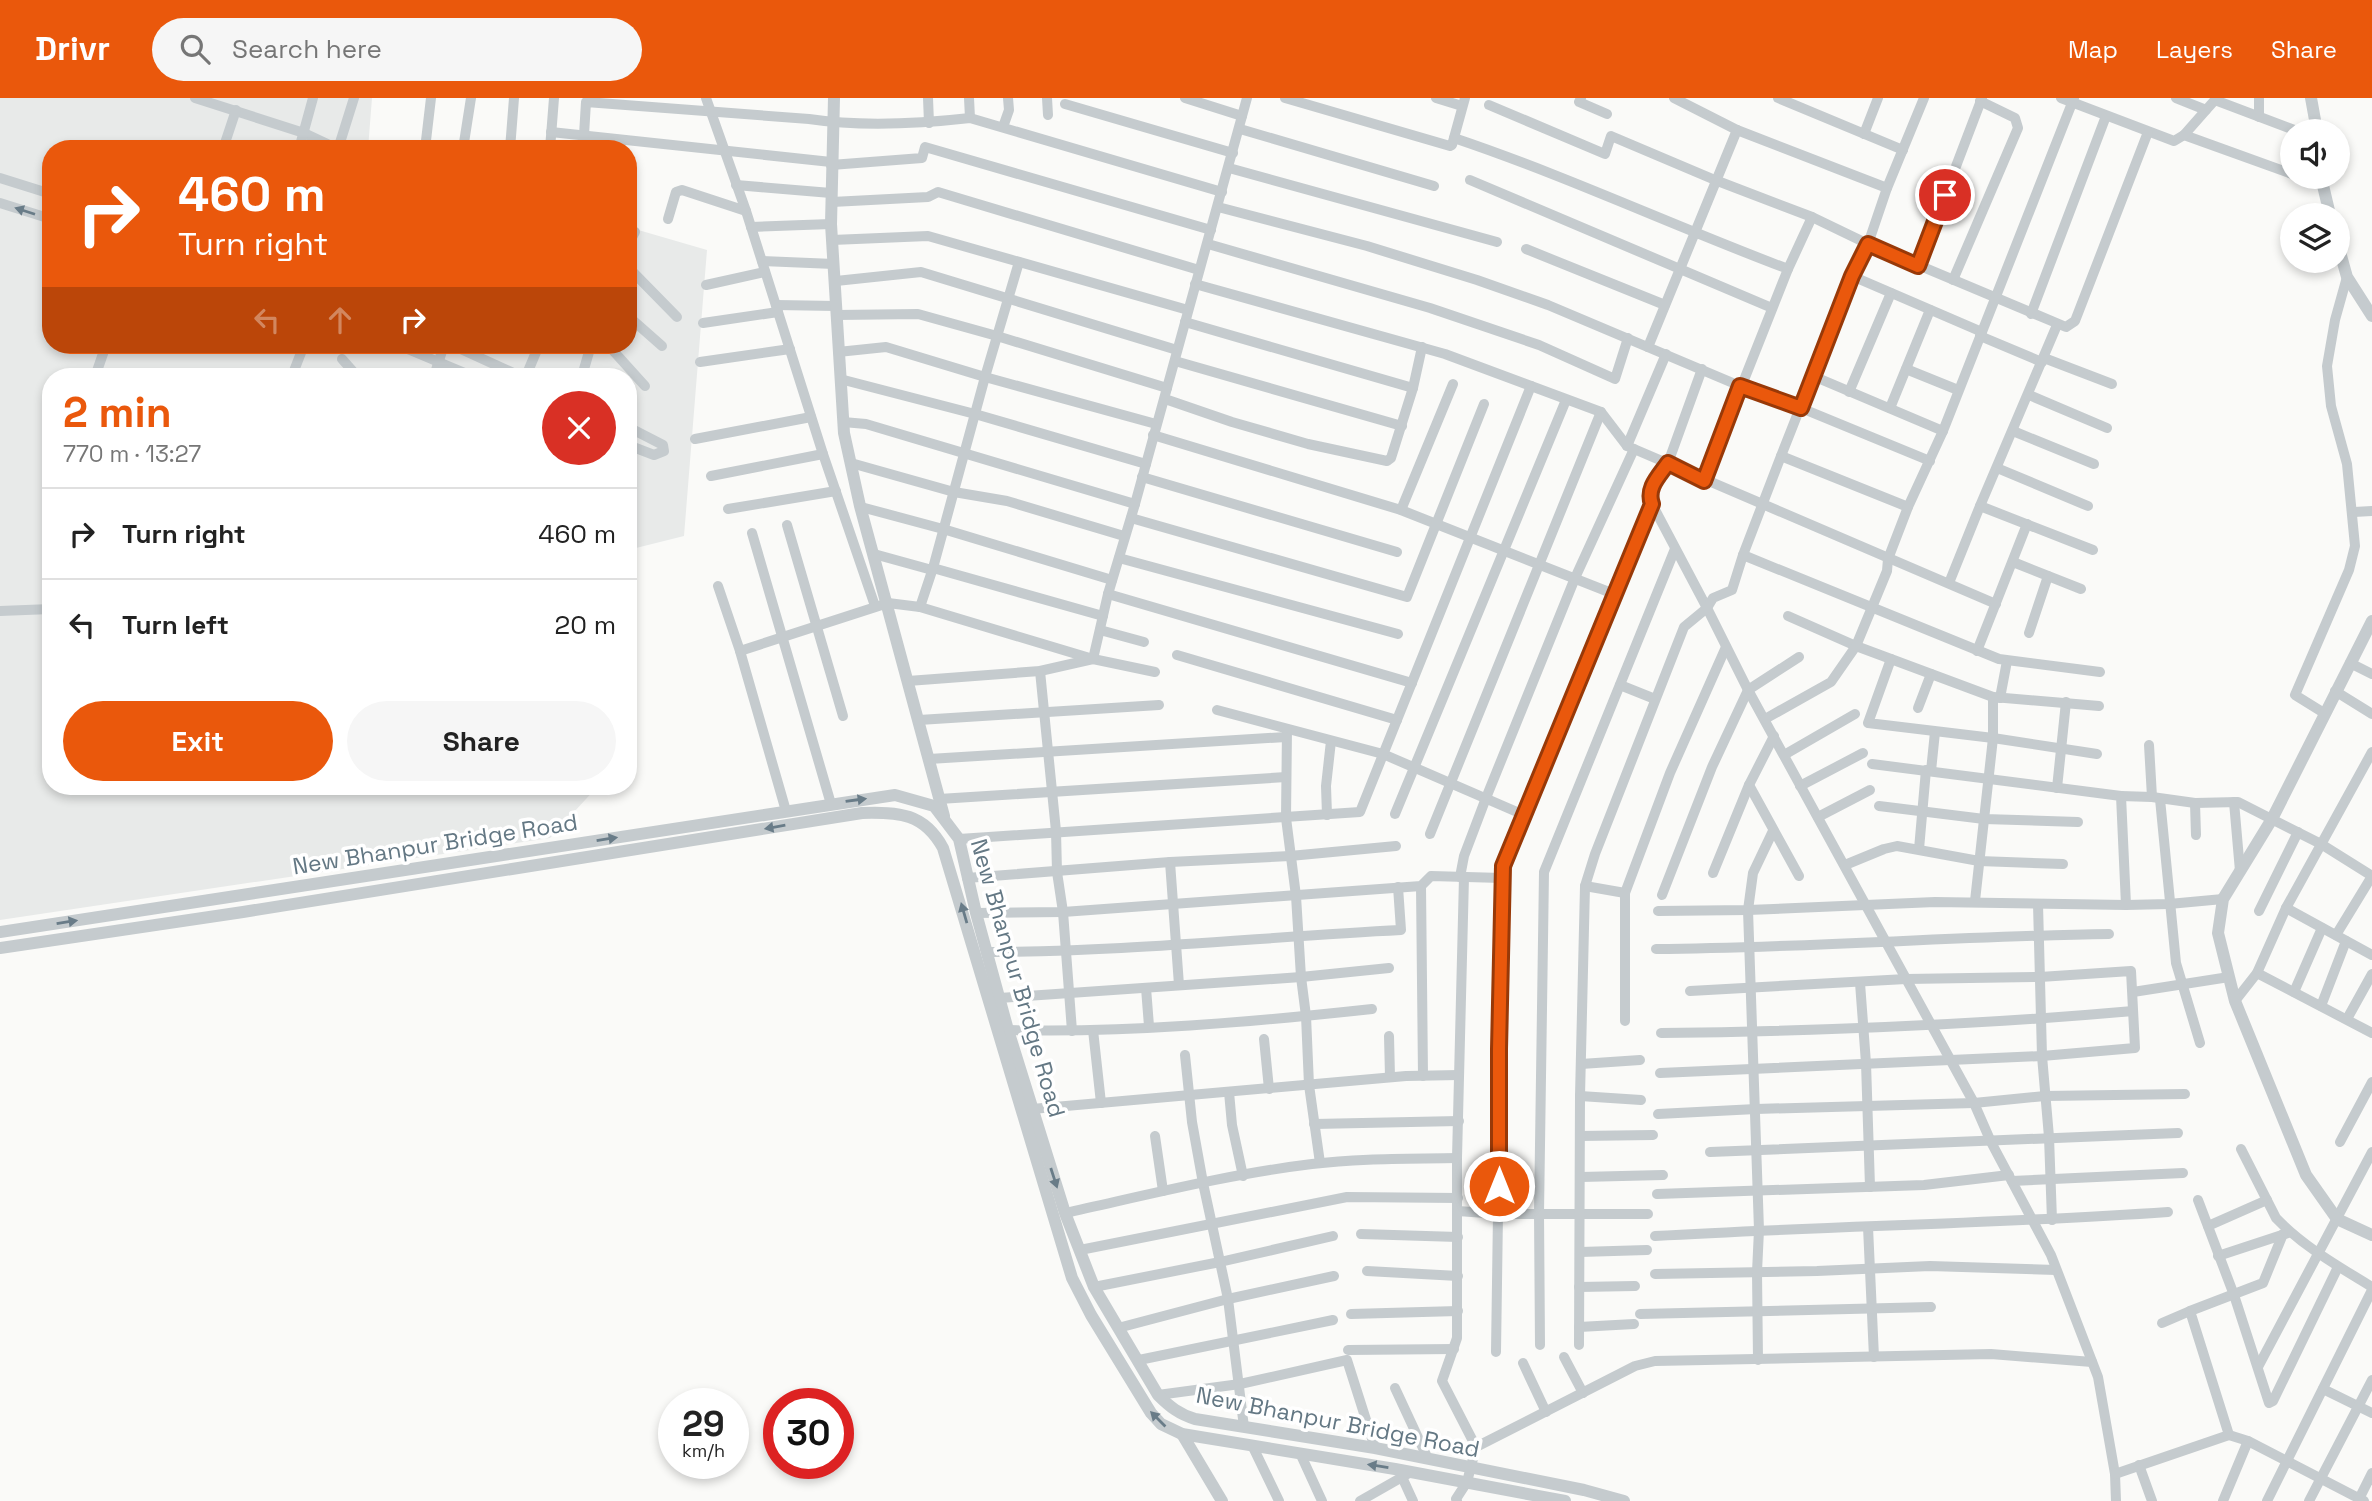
<!DOCTYPE html>
<html lang="en">
<head>
<meta charset="utf-8">
<style>
	body { margin:0; font-family:"Space Grotesk",sans-serif; background:#f6f6f6; color:#222; height:100vh; display:flex; flex-direction:column; font-size:26px; white-space:nowrap }
	* { box-sizing:border-box; margin:0 }
	p { font-size:23px; color:#767676 }
	.icon { flex:none; width:38px; height:38px; fill:none; stroke:currentColor; stroke-width:2; stroke-linecap:round; stroke-linejoin:round }
	.map { position:relative; flex:1; overflow:hidden }
	.details { position:absolute; left:42px; top:270px; width:595px; height:427px; display:flex; flex-direction:column; background:#fff; border-radius:28px; box-shadow:0 4px 10px #0003 }
	.details>* { flex:none }
	.hud { position:absolute; left:42px; top:42px; width:595px; height:214px; border-radius:28px; box-shadow:0 4px 10px #0003; background:#ea580c; color:#fff; overflow:hidden }
	.controls { position:absolute; left:2280px; top:21px; display:grid; gap:14px }
	.controls a { display:grid; place-items:center; width:70px; height:70px; border-radius:50%; background:#fff; box-shadow:0 4px 10px #0003; font-size:35px }
	.speed { position:absolute; left:658px; top:1290px; display:flex; gap:14px; font-size:35px; font-weight:700; text-align:center }
	.speed>* { display:grid; place-content:center; width:91px; height:91px; border-radius:50%; background:#fff; box-shadow:0 4px 10px #0003; line-height:1 }
	.speed small { font-size:18px; font-weight:400 }
	.speed .limit { border:10px solid #d22; background:#fff; color:#111 }
	.pin { position:absolute; display:grid; place-items:center; width:60px; height:60px; color:#fff; margin:-30px; border:4px solid #fff; border-radius:50%; box-shadow:0 2px 7px #0007 }
	.me { position:absolute; width:77px; margin:-38px; rotate:0deg; stroke-linejoin:round; filter:drop-shadow(0 0 5px #0008) }
	.turn { display:flex; align-items:center; gap:24px; height:147px; padding:0 21px; font-size:32px }
	.turn .icon { width:91px; height:91px; stroke-width:2.5 }
	.turn b { display:block; font-size:49px; line-height:60px }
	.lanes { display:flex; align-items:center; height:66px; padding:0 21px; background:#0003; justify-content:center; gap:35px; direction:ltr }
	.lanes .off { opacity:.35 }
	.round { display:grid; place-items:center; flex:none; width:74px; height:74px; border-radius:37px; background:#f6f6f6 }
	.headline { display:flex; align-items:center; justify-content:space-between; height:119px; padding:0 21px }
	h1 { font-size:42px; font-weight:600; line-height:52px; color:#ea580c }
	.action { display:flex; gap:14px; margin-top:auto; padding:14px 21px }
	.action a { flex:1; height:80px; border-radius:42px; background:#ea580c; color:#fff; font-size:28px; font-weight:600; line-height:80px; text-align:center }
	.action a+a { background:#f6f6f6; color:#222 }
	ul { padding:0; list-style:none }
	li { display:flex; align-items:center; gap:21px; height:91px; padding:0 21px; border-top:2px solid #e0e0e0 }
	li div { flex:1 }
	li b { display:block; font-size:26px }
	li em { font-style:normal }
	header { display:flex; align-items:center; gap:42px; box-sizing:border-box; height:98px; padding:0 35px; background:#ea580c; color:#fff }
	header strong { font-size:33px }
	nav { display:flex; gap:38px; margin-inline-start:auto; font-size:24px }
	.search { width:490px; height:63px; background:#f6f6f6; display:flex; align-items:center; gap:18px; box-sizing:border-box; padding:0 24px; border-radius:38px; color:#767676; font-size:26px }
	.map>svg:first-child { display:block }
	.built { fill:#e8eae9 }
	.lines { fill:none; stroke-linecap:round; stroke-linejoin:round }
	.minor { stroke:#c5cbce; stroke-width:10 }
	.tertiary { stroke:#c5cbce; stroke-width:12 }
	.oneway { fill:#697c88 }
	.route-casing { stroke:#983908; stroke-width:18 }
	.route { stroke:#ea580c; stroke-width:12 }
	.labels { text-anchor:middle; dominant-baseline:central; stroke-width:7; stroke-linejoin:round; paint-order:stroke }
	.street-label { font-size:23px; fill:#647884; stroke:#fff }
</style>
</head>
<body>
<header>
<strong>Drivr</strong>
<div class="search"><svg class="icon" aria-label="search" viewBox="0 0 24 24"><circle cx="10" cy="10" r="6"/><path d="M15 15l6 6"/></svg>Search here</div>
<nav><a>Map</a><a>Layers</a><a>Share</a></nav>
</header>
<div class="map">
<svg width="2372" height="1403" viewBox="0 0 2372 1403">
	<rect width="100%" height="100%" fill="#fafaf8"/>
	<!-- built -->
	<polygon class="built" points="0,0 372,0 368,51 51,51 51,247 628,247 628,129 707,152 684,438 628,452 628,278 51,278 51,688 598,688 550,740 0,822"/>
	<g class="lines">
		<!-- minor -->
		<g class="minor">
			<polyline points="195,0 304,35 338,51 354,0"/>
			<polyline points="706,0 746,113 823,356 875,508"/>
			<polyline points="928,0 929,25"/>
			<polyline points="969,0 970,20"/>
			<polyline points="1047,0 1048,17"/>
			<polyline points="1185,0 1242,18"/>
			<polyline points="1285,0 1450,48 1452,47 1465,0"/>
			<polyline points="1436,0 1462,8"/>
			<polyline points="1581,0 1579,4 1607,16"/>
			<polyline points="1674,0 1737,32 1887,90"/>
			<polyline points="1778,0 1903,52"/>
			<polyline points="2061,0 2174,43 2184,37 2292,76"/>
			<polyline points="2176,0 2206,12 2215,2 2297,33"/>
			<polyline points="2259,0 2259,19"/>
			<polyline points="1065,6 1233,55"/>
			<polyline points="1489,7 1605,56 1611,38 1715,82 1812,119 1868,146 2066,229 2075,223 2148,34"/>
			<polyline points="1003,29 1009,12 1008,0"/>
			<polyline points="1240,31 1434,88"/>
			<polyline points="551,34 831,64"/>
			<polyline points="1864,36 1878,0"/>
			<path d="M584 37 586 4 809 21C862 29 917 26 970 20L1222 94"/>
			<polyline points="2184,37 2206,12"/>
			<path d="M1454 40C1567 78 1676 129 1788 171"/>
			<polyline points="223,51 236,12"/>
			<polyline points="299,51 313,0"/>
			<polyline points="425,51 431,0"/>
			<polyline points="463,51 471,0"/>
			<polyline points="510,51 514,0"/>
			<polyline points="550,51 554,0"/>
			<polyline points="831,67 922,60 925,49 1211,132"/>
			<polyline points="1229,70 1497,144"/>
			<polyline points="2300,79 2322,86"/>
			<polyline points="0,80 51,96"/>
			<polyline points="1470,82 1772,210"/>
			<polyline points="736,87 831,95"/>
			<polyline points="832,104 928,99 938,94 1199,172"/>
			<polyline points="0,105 51,121"/>
			<polyline points="1218,109 1367,148 1477,182 1548,207 1740,288 1801,310 1930,363"/>
			<polyline points="668,121 676,94 682,92 746,113"/>
			<polyline points="751,129 831,126"/>
			<polyline points="832,142 928,138 1188,212"/>
			<polyline points="1208,146 1430,210 1539,247 1615,281 1628,240"/>
			<polyline points="628,147 635,134"/>
			<polyline points="1526,151 1665,207"/>
			<polyline points="762,163 834,166"/>
			<polyline points="1918,168 1982,0"/>
			<polyline points="628,169 677,219"/>
			<polyline points="1852,178 1982,234"/>
			<polyline points="1953,182 2018,30 2015,20 1980,3"/>
			<polyline points="836,183 921,174 1177,252"/>
			<polyline points="1195,186 1445,256 1531,288 1601,314 1627,348 1996,506"/>
			<polyline points="706,187 765,174"/>
			<polyline points="776,207 836,208"/>
			<polyline points="2031,216 2106,18"/>
			<polyline points="837,217 918,216 997,238 1167,290"/>
			<polyline points="628,218 662,248"/>
			<polyline points="1185,224 1413,290"/>
			<polyline points="703,225 778,214"/>
			<polyline points="2057,227 1980,408 2093,452"/>
			<polyline points="1980,238 2042,264"/>
			<polyline points="398,247 472,278"/>
			<polyline points="452,247 520,278"/>
			<polyline points="608,247 645,288"/>
			<polyline points="1648,249 1737,32"/>
			<polyline points="838,254 886,249 985,279 1156,326"/>
			<polyline points="2044,260 2112,286"/>
			<polyline points="342,261 357,278"/>
			<polyline points="1175,263 1402,328"/>
			<polyline points="700,264 790,251"/>
			<polyline points="1702,271 1668,365 1652,388 1650,400 1652,406 1707,510 1748,592 1974,1005 1991,1044 2051,1157 2098,1279 2115,1376 2116,1403"/>
			<polyline points="1906,271 1958,292"/>
			<polyline points="97,273 106,247"/>
			<polyline points="292,278 304,247"/>
			<polyline points="434,278 444,247"/>
			<polyline points="526,278 539,247"/>
			<polyline points="582,278 591,247"/>
			<polyline points="1813,278 1943,333"/>
			<polyline points="840,281 975,316 1146,366"/>
			<polyline points="1849,294 1891,195"/>
			<polyline points="2029,297 2107,330"/>
			<polyline points="1165,301 1232,324 1308,346 1387,363 1391,360 1413,290 1422,249"/>
			<polyline points="1890,310 1930,212"/>
			<polyline points="843,324 866,326 1135,406"/>
			<polyline points="628,329 663,347 664,353 654,357 628,347"/>
			<polyline points="2013,333 2094,366"/>
			<polyline points="1153,337 1401,412 1614,496"/>
			<polyline points="695,341 811,319"/>
			<polyline points="1627,348 1666,256"/>
			<polyline points="1781,358 1908,409"/>
			<polyline points="851,365 954,394 1007,403 1124,438"/>
			<polyline points="1997,370 2088,408"/>
			<polyline points="711,378 823,356"/>
			<polyline points="1142,379 1397,454"/>
			<polyline points="1704,383 1788,171 1812,119"/>
			<polyline points="861,409 943,431 1112,482"/>
			<polyline points="728,411 836,393"/>
			<polyline points="1401,412 1453,286"/>
			<polyline points="2354,414 2372,413"/>
			<polyline points="1131,420 1407,499 1484,306"/>
			<polyline points="787,427 843,618"/>
			<polyline points="752,435 831,706"/>
			<polyline points="874,456 932,472"/>
			<polyline points="1743,457 1999,561 2100,574"/>
			<polyline points="1119,460 1398,536"/>
			<polyline points="2013,464 2081,491"/>
			<polyline points="933,470 1103,518"/>
			<polyline points="1949,485 1980,408"/>
			<polyline points="718,488 740,553 786,713"/>
			<polyline points="1108,496 1412,585"/>
			<polyline points="920,509 933,470 985,279 1019,164"/>
			<polyline points="0,513 51,511"/>
			<polyline points="1788,518 1856,548 1993,599"/>
			<polyline points="1100,532 1144,544"/>
			<polyline points="2029,535 2048,478"/>
			<polyline points="740,553 888,505 920,509 1093,561 1155,574"/>
			<polyline points="1977,553 2027,426"/>
			<polyline points="1177,557 1397,622"/>
			<polyline points="1891,561 1868,625 1993,640 2097,656"/>
			<polyline points="2350,565 2372,576"/>
			<polyline points="1040,573 1056,733 1057,774 1063,814 1072,933"/>
			<polyline points="908,583 1040,573 1093,561 1108,496 1135,406 1247,0"/>
			<polyline points="1620,587 1655,601"/>
			<polyline points="2335,593 2372,616"/>
			<polyline points="2000,600 2007,563"/>
			<polyline points="1918,610 1931,576"/>
			<polyline points="1217,612 1383,656 1524,717"/>
			<polyline points="2324,615 2295,597 2349,472 2355,448 2347,366 2331,308 2327,268 2335,222 2347,179"/>
			<polyline points="1765,621 1831,584 1856,548 1887,473 1888,461 1908,409 1943,333 2074,0"/>
			<polyline points="919,622 1159,607"/>
			<polyline points="1287,631 1286,720 1296,798 1301,879 1306,918 1309,987 1320,1065"/>
			<polyline points="2149,647 2152,699"/>
			<polyline points="1784,657 1855,616"/>
			<polyline points="929,661 1286,639"/>
			<polyline points="1872,666 2121,698 2126,807"/>
			<polyline points="1931,673 1935,634"/>
			<polyline points="1749,687 1799,778"/>
			<polyline points="1800,688 1863,655"/>
			<polyline points="2057,690 2066,604"/>
			<polyline points="2121,698 2152,699 2195,705 2238,704 2321,746 2372,778"/>
			<polyline points="939,701 1286,679"/>
			<polyline points="2160,701 2176,865 2200,945"/>
			<polyline points="2234,704 2240,773"/>
			<polyline points="2195,705 2196,737"/>
			<polyline points="1879,708 1984,721 2078,724"/>
			<polyline points="1395,716 1566,302"/>
			<polyline points="1327,717 1326,688 1331,643"/>
			<polyline points="1818,719 1870,692"/>
			<polyline points="1430,736 1601,314"/>
			<polyline points="959,741 1360,714 1531,288"/>
			<polyline points="1919,751 1926,672"/>
			<polyline points="1170,764 1179,887"/>
			<polyline points="1845,767 1884,751 1897,748 1979,763 2063,766"/>
			<polyline points="1713,775 1749,687 1774,638"/>
			<polyline points="1460,779 1464,758 1486,700 1575,480 1634,351"/>
			<polyline points="1464,779 1457,1060 1457,1240 1442,1283 1476,1349"/>
			<polyline points="967,780 1170,764 1290,758 1396,748"/>
			<polyline points="1421,788 1423,978"/>
			<polyline points="1585,788 1625,795"/>
			<polyline points="1662,797 1712,669 1748,592 1799,559"/>
			<polyline points="1975,803 1993,640 1993,599 2099,608"/>
			<polyline points="2038,806 2042,958 2049,1039 2052,1122"/>
			<polyline points="2286,810 2372,857"/>
			<polyline points="1658,813 1748,812 1935,804 2126,807 2169,806 2223,801"/>
			<polyline points="2259,813 2298,734"/>
			<polyline points="976,815 1063,814 1421,788 1431,778 1502,780"/>
			<polyline points="2336,837 2372,778"/>
			<path d="M1656 851C1807 850 1958 838 2109 836"/>
			<path d="M986 854C1125 854 1262 839 1401 832L1398 789"/>
			<polyline points="2257,875 2372,935"/>
			<polyline points="1860,885 1866,965 1870,1089"/>
			<polyline points="1146,890 1149,928"/>
			<polyline points="2133,894 2229,879"/>
			<polyline points="2294,894 2322,830"/>
			<polyline points="999,900 1301,879 1389,870"/>
			<polyline points="2235,903 2257,875 2286,810 2372,654"/>
			<polyline points="2321,908 2346,843"/>
			<polyline points="2347,921 2372,876"/>
			<polyline points="1625,923 1625,795 1670,675 1726,549"/>
			<path d="M1008 932C1127 935 1253 924 1372 911"/>
			<polyline points="1093,932 1101,1005"/>
			<path d="M1661 935C1818 933 1977 927 2133 913"/>
			<polyline points="1389,938 1390,979"/>
			<polyline points="1264,941 1269,991"/>
			<polyline points="1185,957 1192,1024 1203,1085 1228,1201 1244,1329"/>
			<polyline points="1581,966 1640,962"/>
			<polyline points="1660,975 2042,958 2135,950 2131,873 2040,879 1906,881 1690,893"/>
			<polyline points="1229,994 1232,1027 1243,1078"/>
			<polyline points="1580,998 1641,1002"/>
			<polyline points="1032,1011 1406,978 1459,977"/>
			<polyline points="1658,1016 1756,1011 1974,1005 2045,998 2185,996"/>
			<polyline points="1314,1026 1459,1023"/>
			<polyline points="1155,1038 1163,1093"/>
			<polyline points="1580,1038 1653,1037"/>
			<polyline points="2340,1044 2372,984"/>
			<path d="M2241 1051 2276 1120C2304 1149 2338 1168 2372 1189"/>
			<polyline points="1710,1054 2178,1035"/>
			<polyline points="1581,1079 1663,1077"/>
			<polyline points="2012,1083 2183,1075"/>
			<polyline points="1657,1096 1924,1087 2009,1077"/>
			<polyline points="2198,1102 2234,1197 2269,1305 2273,1303 2338,1169"/>
			<polyline points="1458,1113 1499,1116 1648,1116"/>
			<path d="M1065 1115C1147 1097 1229 1076 1312 1066 1360 1060 1409 1061 1457 1060"/>
			<polyline points="2208,1128 2267,1102"/>
			<polyline points="1868,1129 1874,1259"/>
			<polyline points="1361,1136 1458,1139"/>
			<path d="M1655 1138C1826 1128 1997 1126 2168 1114"/>
			<polyline points="1080,1152 1347,1099 1458,1100"/>
			<polyline points="1580,1154 1647,1152"/>
			<polyline points="2218,1158 2288,1135"/>
			<polyline points="1367,1173 1458,1178"/>
			<polyline points="1655,1176 1817,1173 1930,1168 2056,1172"/>
			<polyline points="1094,1189 1220,1164 1333,1138"/>
			<polyline points="1579,1189 1635,1188"/>
			<polyline points="1351,1216 1458,1213"/>
			<polyline points="1640,1216 1931,1209"/>
			<polyline points="2162,1225 2190,1213"/>
			<polyline points="1579,1229 1634,1226"/>
			<polyline points="1118,1230 1228,1201 1334,1178"/>
			<polyline points="1540,1247 1539,1115 1544,774 1675,451"/>
			<polyline points="1579,1247 1580,998 1585,788 1595,756 1684,529 1707,510 1713,500 1732,492 1743,457 1781,358 1852,178 1868,146 1887,90 1924,0"/>
			<polyline points="1348,1252 1454,1251"/>
			<polyline points="1496,1254 1503,768 1652,406"/>
			<polyline points="1564,1259 1583,1295"/>
			<polyline points="1139,1262 1333,1222"/>
			<polyline points="1758,1262 1757,1174 1759,1132 1748,812 1753,775 1773,733"/>
			<polyline points="1523,1265 1546,1314"/>
			<polyline points="2258,1269 2372,1054"/>
			<polyline points="1395,1290 1428,1361"/>
			<polyline points="2323,1291 2372,1315"/>
			<polyline points="1158,1297 1240,1286 1347,1262 1375,1350"/>
			<polyline points="2229,1337 2248,1343 2364,1403"/>
			<polyline points="1252,1347 1279,1403"/>
			<polyline points="1300,1355 1322,1403"/>
			<polyline points="2139,1367 2152,1403"/>
			<polyline points="2115,1376 2229,1337 2190,1213 2263,1185 2283,1136"/>
			<polyline points="1402,1379 1413,1403"/>
			<polyline points="1360,1403 1411,1374"/>
			<polyline points="1457,1403 1456,1401 1467,1384 1476,1349 1635,1268 1655,1263 1991,1256 2092,1264"/>
			<polyline points="2223,1403 2248,1343"/>
			<polyline points="2267,1403 2372,1192"/>
			<polyline points="2309,1403 2372,1282"/>
			<polyline points="2358,1403 2372,1375"/>
		</g>
		<!-- tertiary -->
		<g class="tertiary">
			<polyline points="834,0 831,126 844,335 860,408 944,718"/>
			<polyline points="2311,0 2317,33"/>
			<polyline points="2321,79 2330,117"/>
			<polyline points="2338,147 2347,179 2372,218"/>
			<polyline points="2372,523 2272,721 2223,801 2218,835 2235,903 2306,1077 2337,1121 2372,1137"/>
			<path d="M0 834 895 697 934 708 959 741 976 815 1008 932 1065 1115 1094 1189 1158 1297C1170 1309 1179 1316 1195 1321L1375 1350 1584 1392 1624 1403"/>
			<path d="M0 850 243 814 862 715C899 714 924 715 943 750L1072 1180 1091 1217 1151 1315 1161 1326 1182 1336 1395 1371 1565 1403"/>
			<polyline points="1182,1336 1222,1403"/>
		</g>
	</g>
	<!-- one-way arrows -->
	<defs><path id="oneway-solid" d="M-6-.8H1V-3.2L6.5 0L1 3.2V.8H-6Z" transform="scale(1.75)"/></defs>
	<g class="oneway">
		<use href="#oneway-solid" transform="translate(25 113) rotate(-162)"/>
		<use href="#oneway-solid" transform="translate(856 702) rotate(-8)"/>
		<use href="#oneway-solid" transform="translate(775 729) rotate(170)"/>
		<use href="#oneway-solid" transform="translate(607 741) rotate(-9)"/>
		<use href="#oneway-solid" transform="translate(964 815) rotate(-106)"/>
		<use href="#oneway-solid" transform="translate(67 824) rotate(-9)"/>
		<use href="#oneway-solid" transform="translate(1054 1080) rotate(72)"/>
		<use href="#oneway-solid" transform="translate(1158 1321) rotate(-135)"/>
		<use href="#oneway-solid" transform="translate(1378 1368) rotate(-171)"/>
	</g>
	<g class="lines">
		<defs>
			<path id="route" d="M1499 1088V951L1503 768 1652 406C1646 390 1659 378 1668 365L1704 383 1740 288 1801 310 1852 178 1868 146 1918 168 1945 97"/>
		</defs>
		<!-- route casing -->
		<use href="#route" class="route-casing"/>
		<!-- route -->
		<use href="#route" class="route"/>
	</g>
	<g class="labels">
		<!-- street labels -->
		<g class="street-label">
			<text transform="translate(435 746) rotate(-9)">New Bhanpur Bridge Road</text>
			<text transform="translate(1018 880) rotate(74)">New Bhanpur Bridge Road</text>
			<text transform="translate(1338 1324) rotate(11)">New Bhanpur Bridge Road</text>
		</g>
	</g>
</svg>
<div class="controls">
<a><svg class="icon" aria-label="sound" viewBox="0 0 24 24"><path d="M4 9h4l5-4v14l-5-4H4zM17 9q2 3 0 6"/></svg></a>
<a><svg class="icon" aria-label="layers" viewBox="0 0 24 24"><path d="M12 4l9 5-9 5-9-5zM3 14l9 5 9-5"/></svg></a>
</div>
<div class="speed"><div>29<small>km/h</small></div><div class="limit">30</div></div>
<div class="pin" style="left:1945px;top:97px;background:#d93025"><svg class="icon" aria-label="arrive" viewBox="0 0 24 24"><path d="M6 21V4h12l-3 4 3 4H6"/></svg></div>
<svg class="me" style="left:1499px;top:1088px" viewBox="-20 -20 40 40"><circle r="17" fill="#ea580c" stroke="#fff" stroke-width="3"/><path d="M0-11L8 9 0 5-8 9z" fill="#fff"/></svg>
<div class="hud">
<div class="turn"><svg class="icon" aria-label="right" viewBox="0 0 24 24"><path d="M7 20v-9h11M14 6l5 5-5 5"/></svg><div><b>460 m</b>Turn right</div></div>
<div class="lanes"><svg class="icon off" aria-label="left" viewBox="0 0 24 24"><path d="M17 20v-9H6M10 6l-5 5 5 5"/></svg><svg class="icon off" aria-label="ahead" viewBox="0 0 24 24"><path d="M12 20V5M6 11l6-6 6 6"/></svg><svg class="icon" aria-label="right" viewBox="0 0 24 24"><path d="M7 20v-9h11M14 6l5 5-5 5"/></svg></div>
</div>
<section class="details">
<div class="headline"><div><h1>2 min</h1><p>770 m · 13:27</p></div><a class="round" style="background:#d93025;color:#fff"><svg class="icon" aria-label="close" viewBox="0 0 24 24"><path d="M6 6l12 12M18 6L6 18"/></svg></a></div>
<ul>
<li><svg class="icon" aria-label="right" viewBox="0 0 24 24"><path d="M7 20v-9h11M14 6l5 5-5 5"/></svg><div><b>Turn right</b></div><em>460 m</em></li>
<li><svg class="icon" aria-label="left" viewBox="0 0 24 24"><path d="M17 20v-9H6M10 6l-5 5 5 5"/></svg><div><b>Turn left</b></div><em>20 m</em></li>
</ul>
<div class="action"><a>Exit</a><a>Share</a></div>
</section>
</div>
</body>
</html>
